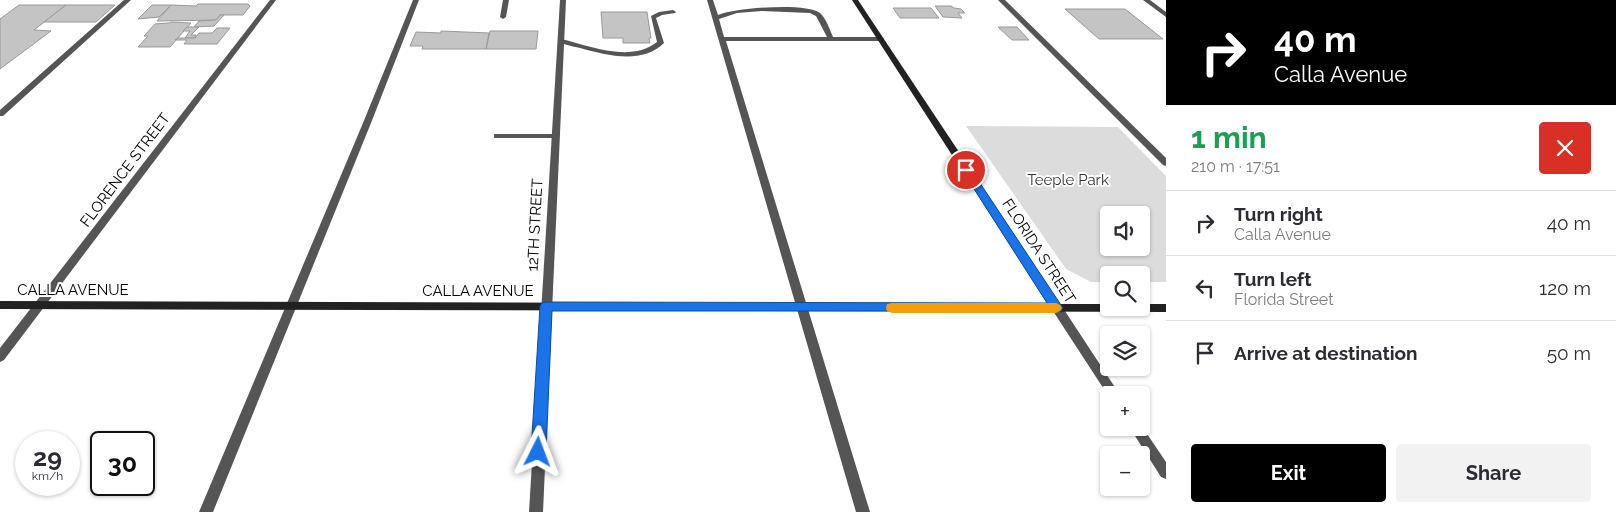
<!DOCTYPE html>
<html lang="en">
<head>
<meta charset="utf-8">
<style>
	body { margin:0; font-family:Raleway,sans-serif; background:#f2f2f3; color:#2b2b33; height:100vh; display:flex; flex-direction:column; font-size:19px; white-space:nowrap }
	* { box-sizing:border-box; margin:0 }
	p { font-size:16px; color:#7c7c81 }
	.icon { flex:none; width:28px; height:28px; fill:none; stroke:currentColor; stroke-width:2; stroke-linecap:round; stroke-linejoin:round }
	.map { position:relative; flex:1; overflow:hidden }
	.panel { display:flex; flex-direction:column; background:#fff; width:450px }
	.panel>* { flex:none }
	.banner { background:#000; color:#fff; overflow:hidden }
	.fabs { position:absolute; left:1100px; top:206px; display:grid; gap:10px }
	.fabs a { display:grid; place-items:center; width:50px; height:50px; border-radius:5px; background:#fff; box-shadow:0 1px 4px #0004; font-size:25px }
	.speed { position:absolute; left:15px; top:431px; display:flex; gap:10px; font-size:25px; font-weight:700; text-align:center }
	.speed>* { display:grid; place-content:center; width:65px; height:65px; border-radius:50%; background:#fff; box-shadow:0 1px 4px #0004; line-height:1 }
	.speed small { font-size:12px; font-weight:400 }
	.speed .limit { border:2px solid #111; border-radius:8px; background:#fff; color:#111 }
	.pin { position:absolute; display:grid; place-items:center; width:42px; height:42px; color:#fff; margin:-21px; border:2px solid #fff; border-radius:50%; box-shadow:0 1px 5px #0007 }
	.me { position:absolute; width:55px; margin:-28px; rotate:3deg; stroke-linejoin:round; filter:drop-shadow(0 0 4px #0008) }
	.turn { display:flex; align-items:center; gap:18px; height:105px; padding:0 25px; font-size:22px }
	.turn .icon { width:65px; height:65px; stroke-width:2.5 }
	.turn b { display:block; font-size:35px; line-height:42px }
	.round { display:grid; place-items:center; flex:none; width:52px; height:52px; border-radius:5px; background:#f2f2f3 }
	.head { display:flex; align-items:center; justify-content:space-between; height:85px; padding:0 25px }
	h1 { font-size:30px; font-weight:700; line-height:38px; color:#1e9e55 }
	.button { display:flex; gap:10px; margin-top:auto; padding:10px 25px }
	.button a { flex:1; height:58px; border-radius:5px; background:#000; color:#fff; font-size:20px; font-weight:700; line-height:58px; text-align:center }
	.button a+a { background:#f2f2f3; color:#2b2b33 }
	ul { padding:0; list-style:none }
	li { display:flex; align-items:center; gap:15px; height:65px; padding:0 25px; border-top:1px solid #e1e1e2 }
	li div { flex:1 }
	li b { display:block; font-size:19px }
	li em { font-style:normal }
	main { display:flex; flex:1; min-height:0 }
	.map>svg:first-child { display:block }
	.green { fill:#dcdcdc; fill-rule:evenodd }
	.building { fill:#c4c4c4; stroke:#999 }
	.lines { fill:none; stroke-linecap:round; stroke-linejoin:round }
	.lane { fill:#555; fill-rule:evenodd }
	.street { fill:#555; fill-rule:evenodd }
	.secondary { fill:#222; fill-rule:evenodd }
	.route { fill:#1a73e8; stroke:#114b97 }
	.slow { fill:#f59e0b }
	.labels { text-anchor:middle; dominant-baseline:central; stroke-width:4; stroke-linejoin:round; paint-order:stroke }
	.street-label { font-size:15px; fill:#000; stroke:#fff }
	.park-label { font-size:15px; fill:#333; stroke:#fff }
</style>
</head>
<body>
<main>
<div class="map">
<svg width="1166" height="512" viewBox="0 0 1166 512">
	<rect width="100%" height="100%" fill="#fff"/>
	<!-- green -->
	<path class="green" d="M966 126 1118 127 1166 176V282H1141V275H1109V282H1091L1066 269ZM1109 215H1141V248H1109Z"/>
	<!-- building -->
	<g class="building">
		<polygon points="198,4 248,4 250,6 243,15 220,15 216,20 157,21 171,5 196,6"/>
		<polygon points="19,5 66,5 34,30 51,31 0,69 0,19"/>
		<polygon points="66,5 115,5 96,22 44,22"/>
		<polygon points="152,5 171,5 159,17 138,19"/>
		<polygon points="935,6 951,6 954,8 961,9 965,13 958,13 962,18 943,17"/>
		<polygon points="893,8 931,8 939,18 900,18"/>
		<polygon points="1065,9 1125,9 1163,39 1099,39"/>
		<polygon points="601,12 647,12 651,38 649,38 650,43 623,43 623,38 603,38"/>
		<polygon points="220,15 224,15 214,26 194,27 199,21 216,20"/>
		<polygon points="171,22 191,23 170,47 138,47 148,36 144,36 155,24 169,23"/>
		<polygon points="187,27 199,27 191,35 196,35 195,38 185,38 190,31 183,31"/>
		<polygon points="998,27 1017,27 1029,40 1012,40"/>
		<polygon points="217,28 230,28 217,44 184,44 187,40 175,40 178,38 195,38 199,33 212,33"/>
		<polygon points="441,31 489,33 486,49 422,49 423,46 410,46 416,32 441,33"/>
		<polygon points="490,31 538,31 536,49 486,49"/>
	</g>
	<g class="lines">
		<!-- lane -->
		<g class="lane">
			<polygon points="124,0 131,0 3,116 0,116 0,110"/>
			<polygon points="413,0 419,0 371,123 213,512 199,512 363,123"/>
			<polygon points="503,0 509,0 506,17 503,19 500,17"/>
			<path d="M707 0H713L718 15C735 8 806 2 820 13 826 18 830 30 833 37H881L884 39 881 41H726L870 512H856ZM762 11 810 13 816 16 827 37H724L719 19 737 13Z"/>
			<polygon points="998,0 1005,0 1166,158 1166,166 1163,165"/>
			<path d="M673 10 676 12 675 13 662 15 656 18 664 43C642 65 606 55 580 48 572 46 564 45 558 41L561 39C591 46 630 63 657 42L651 16 659 12Z"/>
			<polygon points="494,134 556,134 560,136 556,138 494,138"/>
		</g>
		<!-- street -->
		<g class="street">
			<polygon points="270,0 276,0 4,360 0,362 0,348"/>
			<polygon points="560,0 566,0 543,512 529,512"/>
			<polygon points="1143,0 1150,0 1166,12 1166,17"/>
			<polygon points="1057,304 1061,305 1120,395 1109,395 1109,397 1053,311 1052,308 1053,305"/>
			<polygon points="1141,425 1166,462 1166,479 1161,477 1130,428 1141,428"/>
		</g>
		<!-- secondary -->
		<polygon class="secondary" points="852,0 858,0 1060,304 1109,304 1109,308 1141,308 1141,304 1166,304 1166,312 0,309 0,301 1048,304"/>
	</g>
	<!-- route -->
	<polygon class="route" points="966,167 970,168 1061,305 1063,308 1061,311 552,311 546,452 543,457 538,459 533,457 531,452 540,306 542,303 546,302 1047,303 962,170"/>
	<!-- slow -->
	<polygon class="slow" points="892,303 1056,303 1060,305 1062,308 1060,311 1056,313 892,313 887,311 886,308 887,304"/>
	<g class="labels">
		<!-- street labels -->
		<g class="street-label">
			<text transform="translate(125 170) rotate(-53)">FLORENCE STREET</text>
			<text transform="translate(535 225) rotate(-87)">12TH STREET</text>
			<text transform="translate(1039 251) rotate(57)">FLORIDA STREET</text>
			<text x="73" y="290">CALLA AVENUE</text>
			<text x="478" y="291">CALLA AVENUE</text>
		</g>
		<!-- park labels -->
		<g class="park-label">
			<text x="1068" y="180">Teeple Park</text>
		</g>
	</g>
</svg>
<div class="fabs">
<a><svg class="icon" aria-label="sound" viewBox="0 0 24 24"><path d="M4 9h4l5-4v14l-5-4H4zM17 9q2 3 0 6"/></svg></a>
<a><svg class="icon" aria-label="search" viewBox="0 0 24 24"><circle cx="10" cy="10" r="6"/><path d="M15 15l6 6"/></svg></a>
<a><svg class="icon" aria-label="layers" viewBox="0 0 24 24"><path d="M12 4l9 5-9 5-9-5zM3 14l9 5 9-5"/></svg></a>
<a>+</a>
<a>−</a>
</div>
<div class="speed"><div>29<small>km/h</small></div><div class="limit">30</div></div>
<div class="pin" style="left:966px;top:170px;background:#d93025"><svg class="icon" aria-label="arrive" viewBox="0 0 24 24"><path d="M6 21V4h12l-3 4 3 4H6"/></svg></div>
<svg class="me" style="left:538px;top:452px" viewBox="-20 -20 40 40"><path d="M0-17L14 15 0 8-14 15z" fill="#1a73e8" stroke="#fff" stroke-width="4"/></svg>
</div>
<section class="panel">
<div class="banner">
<div class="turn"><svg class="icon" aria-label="right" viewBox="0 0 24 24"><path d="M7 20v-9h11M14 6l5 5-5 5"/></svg><div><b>40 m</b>Calla Avenue</div></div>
</div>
<div class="head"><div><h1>1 min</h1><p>210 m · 17:51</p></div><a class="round" style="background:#d93025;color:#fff"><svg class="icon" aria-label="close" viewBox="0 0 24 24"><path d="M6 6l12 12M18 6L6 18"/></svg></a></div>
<ul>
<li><svg class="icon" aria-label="right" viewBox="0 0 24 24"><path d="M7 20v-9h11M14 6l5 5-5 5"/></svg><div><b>Turn right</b><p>Calla Avenue</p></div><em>40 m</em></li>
<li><svg class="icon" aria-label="left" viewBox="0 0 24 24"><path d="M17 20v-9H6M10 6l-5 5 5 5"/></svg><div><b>Turn left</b><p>Florida Street</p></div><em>120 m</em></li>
<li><svg class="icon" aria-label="arrive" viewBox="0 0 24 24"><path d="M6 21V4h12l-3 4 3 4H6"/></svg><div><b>Arrive at destination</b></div><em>50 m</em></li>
</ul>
<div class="button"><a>Exit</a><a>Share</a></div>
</section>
</main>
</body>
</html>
